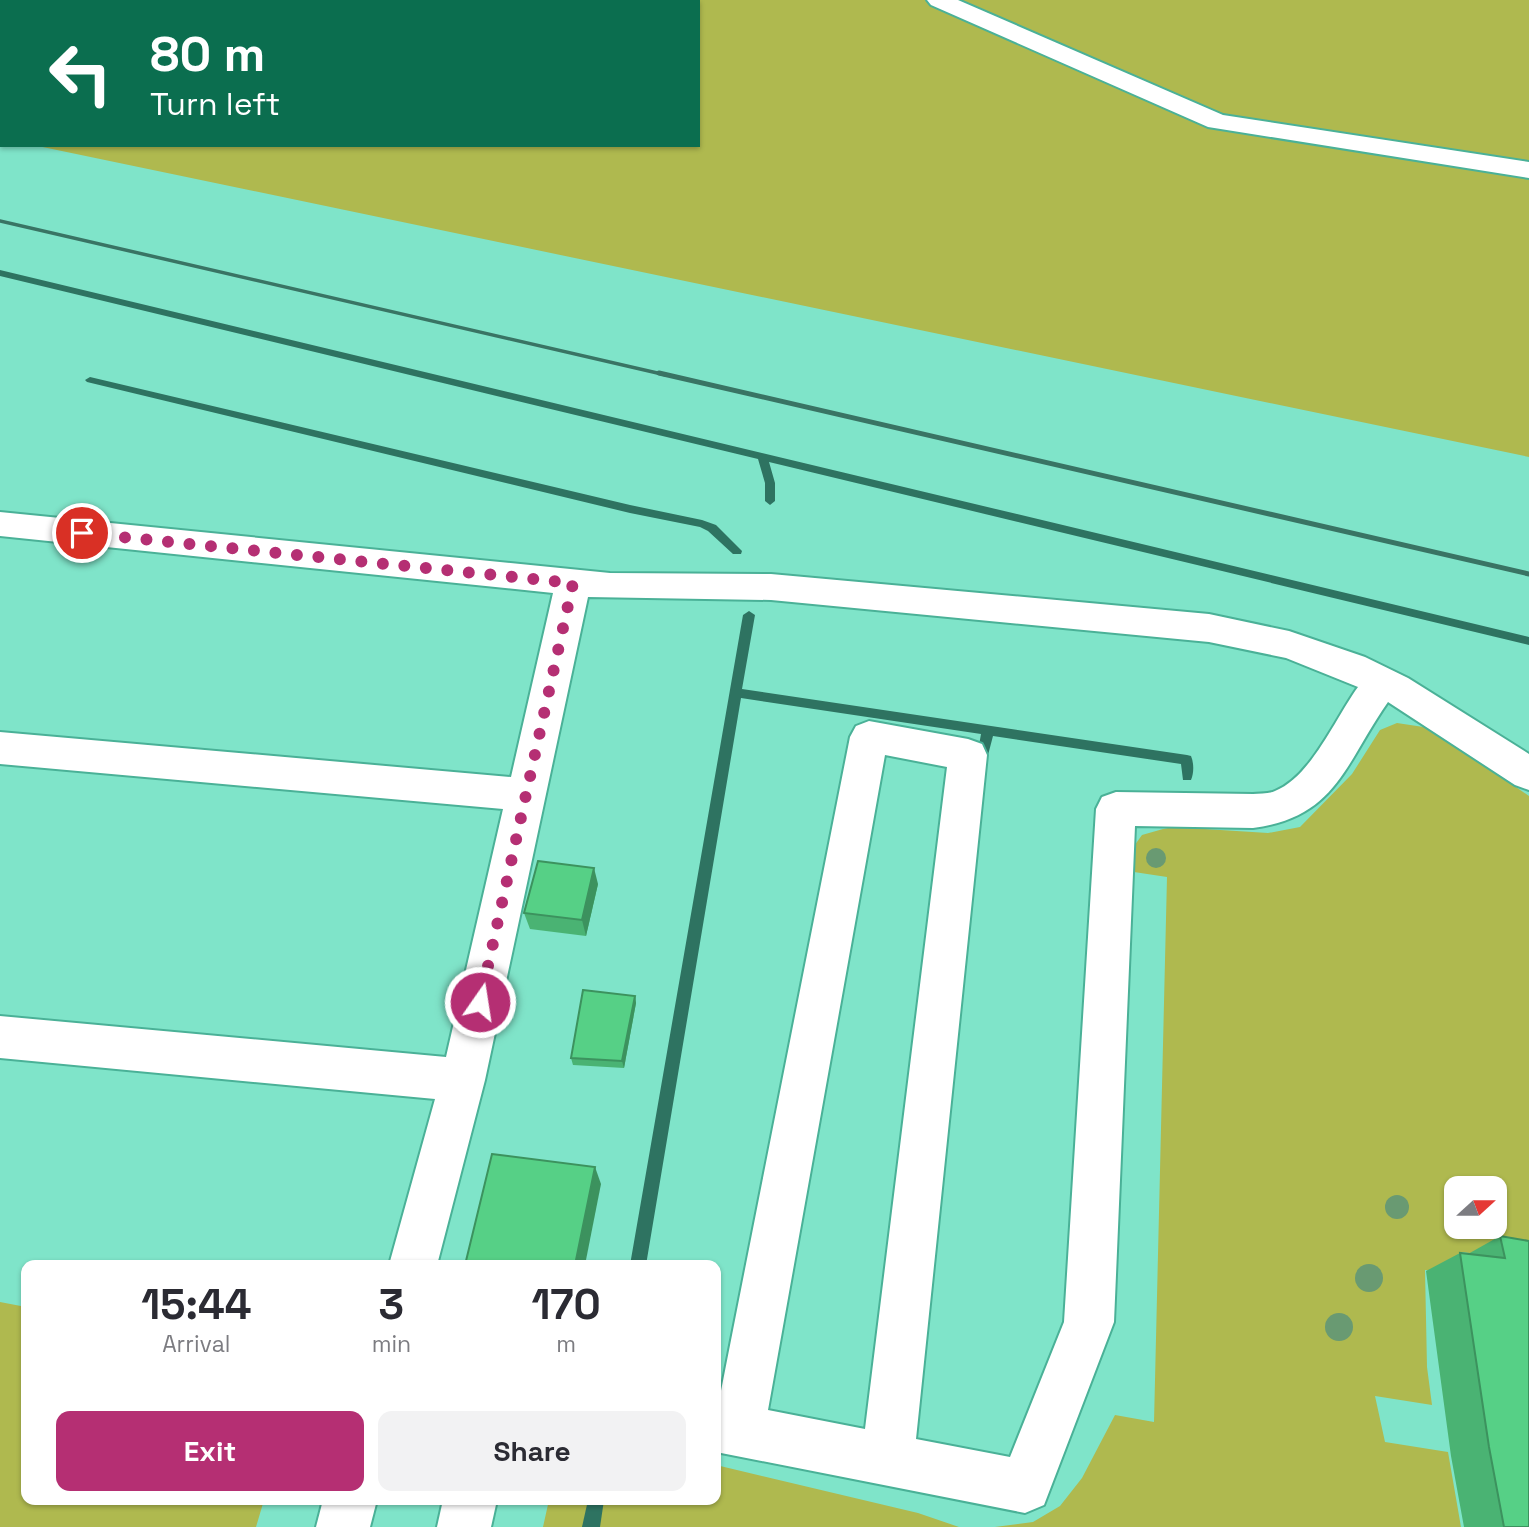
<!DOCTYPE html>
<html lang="en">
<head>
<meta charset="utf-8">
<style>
	body { margin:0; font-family:"Space Grotesk",sans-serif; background:#f2f2f3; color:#2b2b33; height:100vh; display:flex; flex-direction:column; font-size:26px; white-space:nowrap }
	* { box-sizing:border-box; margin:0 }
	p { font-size:23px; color:#7c7c81 }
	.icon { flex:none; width:38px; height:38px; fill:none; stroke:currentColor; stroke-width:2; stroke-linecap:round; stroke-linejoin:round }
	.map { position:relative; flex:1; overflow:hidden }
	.panel { position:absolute; left:21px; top:1260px; width:700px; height:245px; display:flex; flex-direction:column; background:#fff; border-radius:14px; box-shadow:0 2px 5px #0004 }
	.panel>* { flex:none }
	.guide { position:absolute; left:0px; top:0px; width:700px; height:147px; box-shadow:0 2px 5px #0004; background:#0b6e4f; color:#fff; overflow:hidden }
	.needle { width:46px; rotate:69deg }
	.controls { position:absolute; left:1444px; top:1176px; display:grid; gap:14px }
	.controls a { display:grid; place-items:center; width:63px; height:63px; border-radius:14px; background:#fff; box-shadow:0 2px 5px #0004; font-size:35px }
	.pin { position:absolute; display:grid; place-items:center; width:60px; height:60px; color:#fff; margin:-30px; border:4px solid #fff; border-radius:50%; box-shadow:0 2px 7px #0007 }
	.me { position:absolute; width:77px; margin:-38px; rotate:13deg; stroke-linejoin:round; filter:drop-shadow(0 0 5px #0008) }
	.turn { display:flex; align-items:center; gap:24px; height:147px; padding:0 35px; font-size:32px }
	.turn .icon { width:91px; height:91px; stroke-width:2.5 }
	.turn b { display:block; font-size:49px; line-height:60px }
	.eta { display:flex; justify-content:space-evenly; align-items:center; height:119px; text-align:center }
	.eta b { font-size:42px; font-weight:800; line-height:49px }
	.action { display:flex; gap:14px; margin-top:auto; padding:14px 35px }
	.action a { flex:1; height:80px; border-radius:14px; background:#b52f73; color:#fff; font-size:28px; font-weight:800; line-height:80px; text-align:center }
	.action a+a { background:#f2f2f3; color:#2b2b33 }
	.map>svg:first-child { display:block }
	.green { fill:#afb94f; fill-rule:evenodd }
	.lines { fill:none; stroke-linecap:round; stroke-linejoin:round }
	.stream { fill:#2e7361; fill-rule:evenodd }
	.minor-casing { stroke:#4ab197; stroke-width:4 }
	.minor { fill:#fff; fill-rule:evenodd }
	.rail-far1 { stroke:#397464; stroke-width:3.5 }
	.rail { stroke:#397464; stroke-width:5 }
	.tree { fill:#699a72 }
	.wall { fill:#4ab373 }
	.shaded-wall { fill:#3c925e }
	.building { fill:#56d086; stroke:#3c925e; stroke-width:2 }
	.route { stroke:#b52f73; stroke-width:12; stroke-dasharray:0 21.6 }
</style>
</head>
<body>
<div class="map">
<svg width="1529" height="1527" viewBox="0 0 1529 1527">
	<rect width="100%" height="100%" fill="#7fe4c9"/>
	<!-- green -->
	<g class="green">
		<polygon points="0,0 1529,0 1529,457 33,145 698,145 698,2 2,2 2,139"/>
		<path d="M1397 723 1430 728 1529 796V1261L1462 1252 1466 1273 1425 1270 1427 1367 1432 1405 1375 1396 1385 1442 1448 1452 1461 1527H995L1033 1522 1060 1506 1082 1478 1115 1415 1154 1422 1167 877 1134 872 1129 862V853L1142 835 1163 829 1173 827 1268 833 1300 827 1352 774 1380 730ZM1456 1188H1494V1227H1456Z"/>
		<polygon points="0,1302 26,1307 26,1500 264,1500 256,1527 0,1527"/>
		<polygon points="716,1465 918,1513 959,1527 543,1527 549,1500 716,1500"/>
	</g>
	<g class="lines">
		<!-- stream -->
		<g class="stream">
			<polygon points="0,270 1529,637 1529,645 769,462 775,483 775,501 770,505 765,501 765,483 758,459 0,276"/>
			<polygon points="90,377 630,505 702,520 716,525 742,551 741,554 733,554 708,531 700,527 630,513 87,382 85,380"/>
			<path d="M749 611 755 615 742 689 1187 755 1191 756C1194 763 1194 773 1191 780H1183L1181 764 993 736 988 755H980L978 751 981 734 741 698 646 1265H630L743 615Z"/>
			<polygon points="588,1500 604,1500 600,1527 582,1527"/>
		</g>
		<defs>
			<g id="minor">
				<polygon points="321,0 345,0 321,2"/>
				<polygon points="398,0 422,0 397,2"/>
				<polygon points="927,0 958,0 1223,115 1529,162 1529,178 1208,127 931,5"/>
				<path d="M0 512 610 573 771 574 1209 614 1289 631 1365 657 1408 678 1529 754V790L1515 785 1388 702C1345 763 1337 817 1253 828L1135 826 1114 1322 1044 1505 1025 1513 716 1452V1400L719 1401 850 737 856 726 869 721 968 739 982 744 987 755 916 1439 1010 1457 1064 1322 1096 809 1102 797 1116 792 1253 794C1260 793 1269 794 1275 791 1311 777 1336 717 1358 687L1286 658 1209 642 771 600 588 597 485 1080 437 1265H389L435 1099 0 1058V1016L446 1057 503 809 0 764V732L511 777 553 593 0 536ZM885 755 947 767 865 1429 768 1410Z"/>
				<polygon points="323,1500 377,1500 370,1527 316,1527"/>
				<polygon points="443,1500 497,1500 491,1527 437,1527"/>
			</g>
		</defs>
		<!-- minor casing -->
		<use href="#minor" class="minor-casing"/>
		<!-- minor -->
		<use href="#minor" class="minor"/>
		<!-- rail-far1 -->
		<polyline class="rail-far1" points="0,221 666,375"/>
		<!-- rail -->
		<polyline class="rail" points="659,373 1529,574"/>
	</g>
	<!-- trees -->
	<g class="tree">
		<circle cx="1156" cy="858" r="10"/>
		<circle cx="1397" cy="1207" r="12"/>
		<circle cx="1369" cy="1278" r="14"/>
		<circle cx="1339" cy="1327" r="14"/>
	</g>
	<!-- wall -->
	<g class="wall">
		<polygon points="598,884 586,936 530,929 524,913"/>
		<polygon points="635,996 636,1003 624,1068 573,1065 571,1058"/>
		<polygon points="1500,1236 1529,1241 1529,1527 1464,1527 1451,1456 1426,1271 1460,1253 1468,1254"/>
	</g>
	<!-- shaded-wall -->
	<g class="shaded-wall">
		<polygon points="594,868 598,884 586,936 582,920"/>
		<polygon points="635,996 636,1003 624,1068 622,1061"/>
		<polygon points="595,1167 601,1184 585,1265 575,1265"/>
	</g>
	<!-- building -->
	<g class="building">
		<polygon points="538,861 594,868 582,920 524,913"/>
		<polygon points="583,990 635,996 622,1061 571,1058"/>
		<polygon points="492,1154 595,1167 575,1265 465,1265"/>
		<polygon points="1500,1236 1529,1241 1529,1527 1504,1527 1489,1447 1460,1253 1505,1258"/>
	</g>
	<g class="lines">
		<!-- route -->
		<polyline class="route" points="82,533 573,583 480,1002"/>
	</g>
</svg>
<div class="controls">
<a><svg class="needle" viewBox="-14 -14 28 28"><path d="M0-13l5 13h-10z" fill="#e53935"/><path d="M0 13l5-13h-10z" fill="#7c7c81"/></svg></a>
</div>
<div class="pin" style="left:82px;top:533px;background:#d93025"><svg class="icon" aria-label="arrive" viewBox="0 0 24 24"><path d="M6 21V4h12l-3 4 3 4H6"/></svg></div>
<svg class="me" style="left:480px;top:1002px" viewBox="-20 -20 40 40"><circle r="17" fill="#b52f73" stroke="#fff" stroke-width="3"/><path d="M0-11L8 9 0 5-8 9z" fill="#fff"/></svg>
<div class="guide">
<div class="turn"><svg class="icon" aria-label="left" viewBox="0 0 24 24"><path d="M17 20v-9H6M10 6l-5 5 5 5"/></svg><div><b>80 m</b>Turn left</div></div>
</div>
<section class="panel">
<div class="eta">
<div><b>15:44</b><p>Arrival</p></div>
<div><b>3</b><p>min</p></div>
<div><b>170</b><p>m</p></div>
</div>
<div class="action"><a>Exit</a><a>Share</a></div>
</section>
</div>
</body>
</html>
